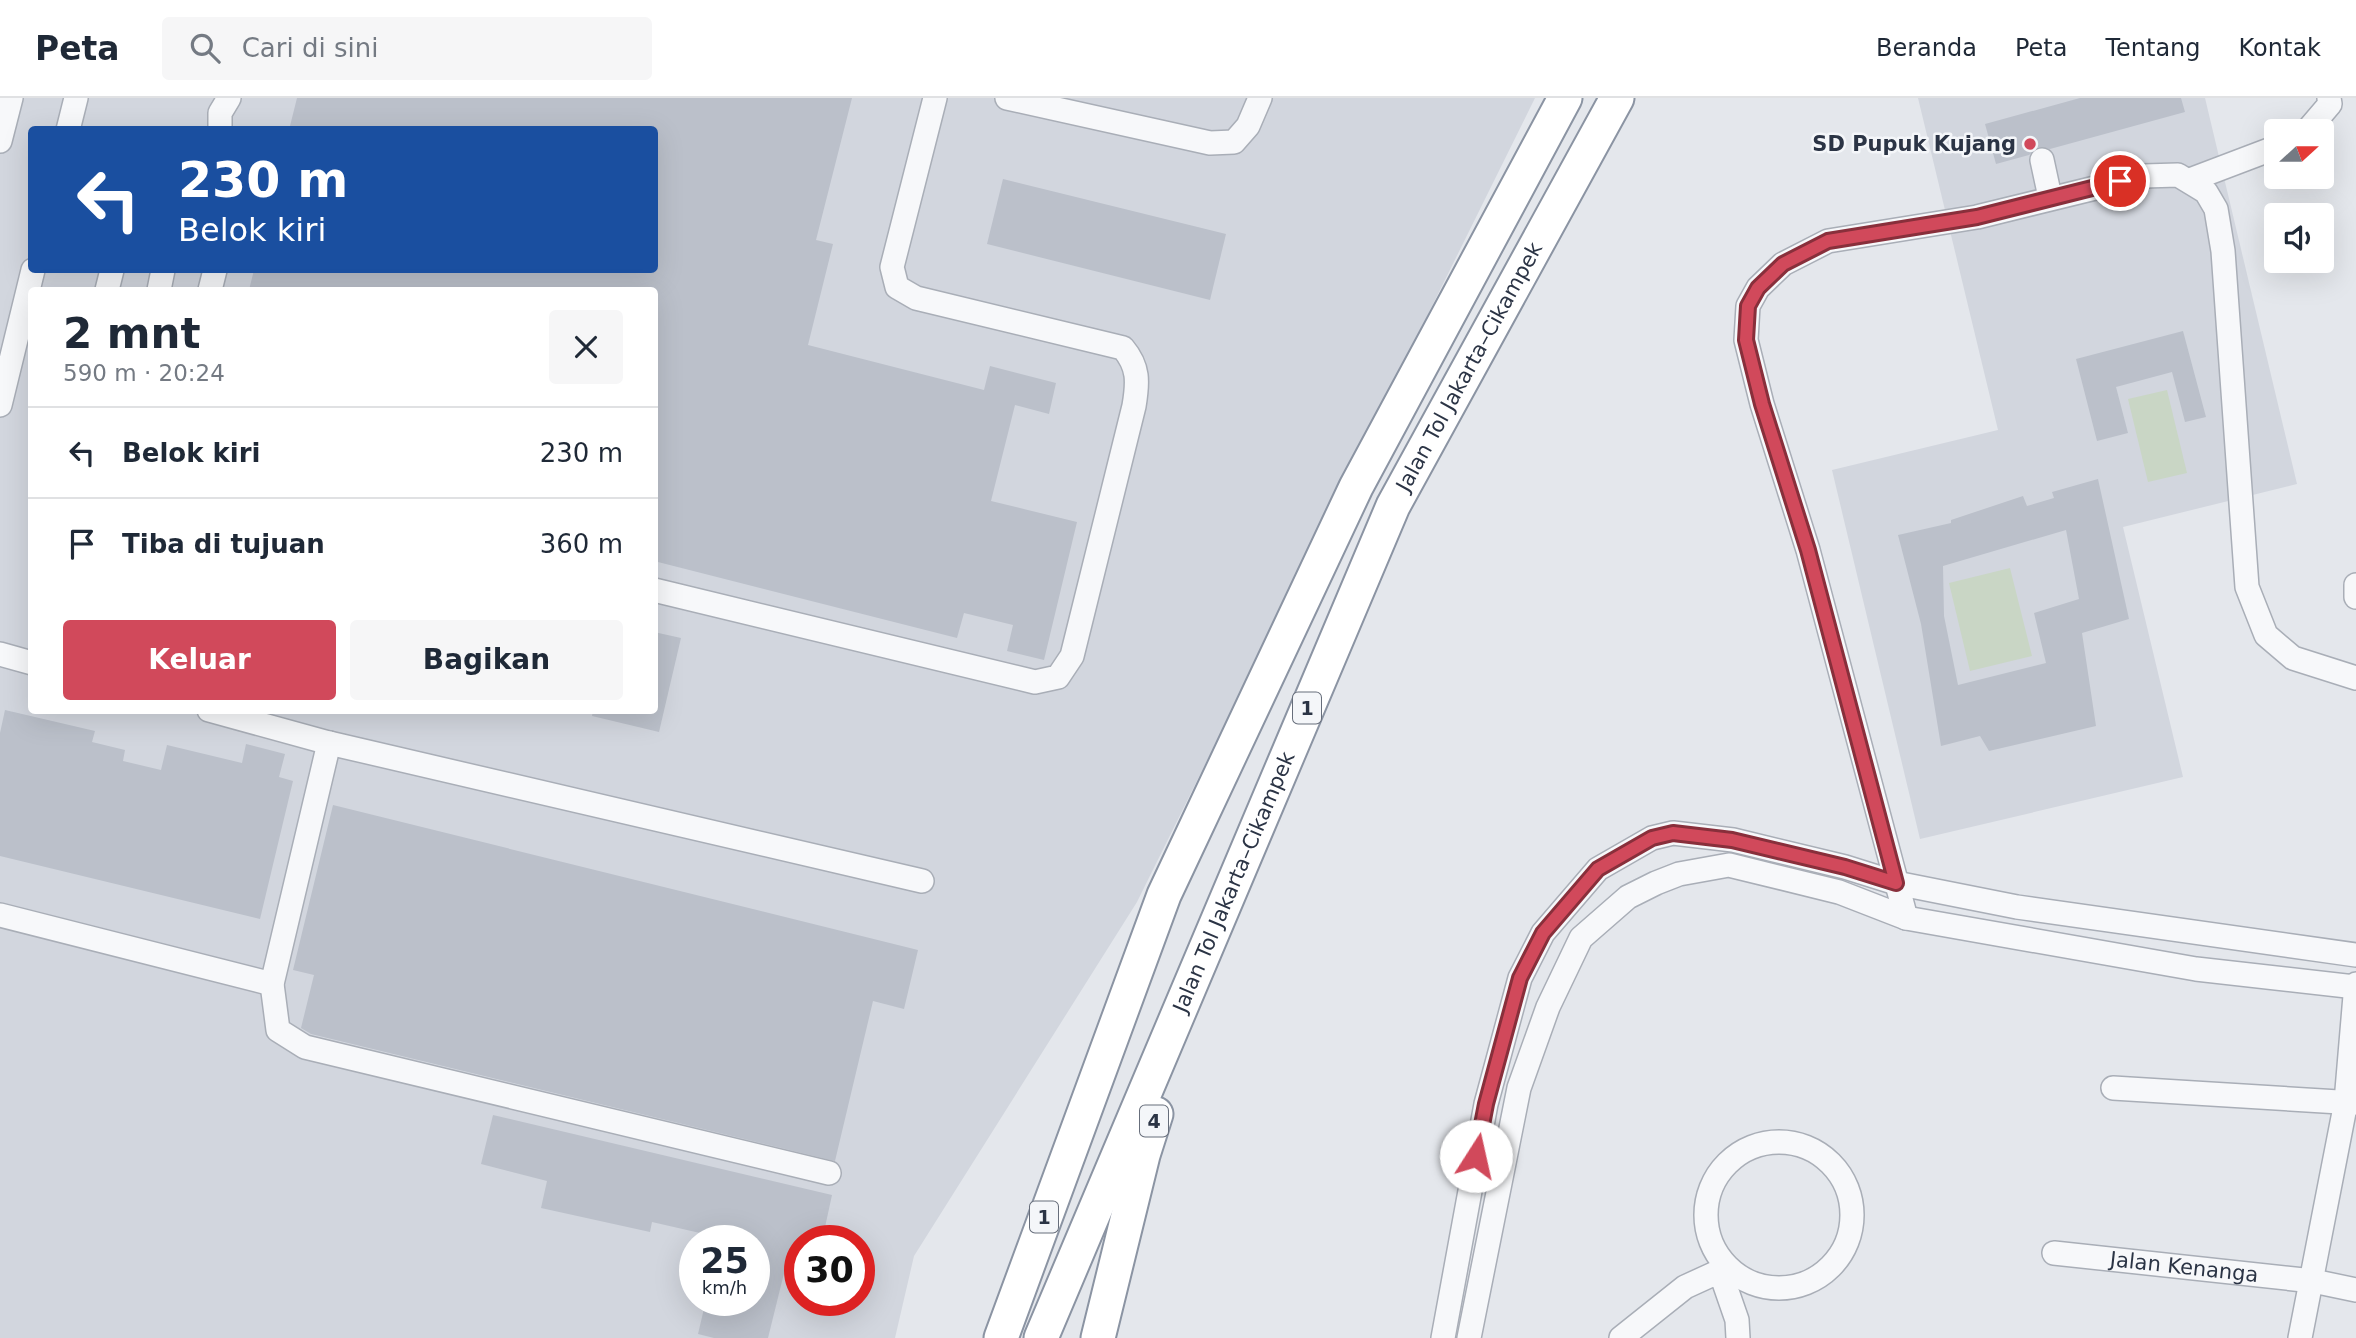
<!DOCTYPE html>
<html lang="id">
<head>
<meta charset="utf-8">
<style>
	body { margin:0; font-family:"DejaVu Sans",sans-serif; background:#f6f6f7; color:#1f2937; height:100vh; display:flex; flex-direction:column; font-size:26px; white-space:nowrap }
	* { box-sizing:border-box; margin:0 }
	p { font-size:23px; color:#747a83 }
	.icon { flex:none; width:38px; height:38px; fill:none; stroke:currentColor; stroke-width:2; stroke-linecap:round; stroke-linejoin:round }
	.map { position:relative; flex:1; overflow:hidden }
	.sheet { position:absolute; left:28px; top:189px; width:630px; height:427px; display:flex; flex-direction:column; background:#fff; border-radius:7px; box-shadow:0 7px 28px #0002 }
	.sheet>* { flex:none }
	.top-card { position:absolute; left:28px; top:28px; width:630px; height:147px; border-radius:7px; box-shadow:0 7px 28px #0002; background:#1a4fa0; color:#fff; overflow:hidden }
	.needle { width:46px; rotate:69deg }
	.controls { position:absolute; left:2264px; top:21px; display:grid; gap:14px }
	.controls a { display:grid; place-items:center; width:70px; height:70px; border-radius:7px; background:#fff; box-shadow:0 7px 28px #0002; font-size:35px }
	.speed { position:absolute; left:679px; top:1127px; display:flex; gap:14px; font-size:35px; font-weight:700; text-align:center }
	.speed>* { display:grid; place-content:center; width:91px; height:91px; border-radius:50%; background:#fff; box-shadow:0 7px 28px #0002; line-height:1 }
	.speed small { font-size:18px; font-weight:400 }
	.speed .limit { border:10px solid #d22; background:#fff; color:#111 }
	.pin { position:absolute; display:grid; place-items:center; width:60px; height:60px; color:#fff; margin:-30px; border:4px solid #fff; border-radius:50%; box-shadow:0 2px 7px #0007 }
	.me { position:absolute; width:77px; margin:-38px; rotate:10deg; stroke-linejoin:round; filter:drop-shadow(0 0 5px #0008) }
	.turn { display:flex; align-items:center; gap:24px; height:147px; padding:0 35px; font-size:32px }
	.turn .icon { width:91px; height:91px; stroke-width:2.5 }
	.turn b { display:block; font-size:49px; line-height:60px }
	.round { display:grid; place-items:center; flex:none; width:74px; height:74px; border-radius:7px; background:#f6f6f7 }
	.summary { display:flex; align-items:center; justify-content:space-between; height:119px; padding:0 35px }
	h1 { font-size:42px; font-weight:700; line-height:52px }
	.button { display:flex; gap:14px; margin-top:auto; padding:14px 35px }
	.button a { flex:1; height:80px; border-radius:7px; background:#d1495b; color:#fff; font-size:28px; font-weight:700; line-height:80px; text-align:center }
	.button a+a { background:#f6f6f7; color:#1f2937 }
	ul { padding:0; list-style:none }
	li { display:flex; align-items:center; gap:21px; height:91px; padding:0 35px; border-top:2px solid #e0e1e3 }
	li div { flex:1 }
	li b { display:block; font-size:26px }
	li em { font-style:normal }
	header { display:flex; align-items:center; gap:42px; box-sizing:border-box; height:98px; padding:0 35px; background:#fff; border-bottom:2px solid #e0e1e3 }
	header strong { font-size:33px }
	nav { display:flex; gap:38px; margin-inline-start:auto; font-size:24px }
	.search { width:490px; height:63px; background:#f6f6f7; display:flex; align-items:center; gap:18px; box-sizing:border-box; padding:0 24px; border-radius:7px; color:#747a83; font-size:26px }
	.map>svg:first-child { display:block }
	.built { fill:#d2d6de; fill-rule:evenodd }
	.green { fill:#c9d6c5 }
	.building { fill:#bbc0ca; fill-rule:evenodd }
	.lines { fill:none; stroke-linecap:round; stroke-linejoin:round }
	.minor-casing { stroke:#a9aeb7; stroke-width:26 }
	.highway-casing { stroke:#8b94a3; stroke-width:37 }
	.minor { stroke:#f7f8fa; stroke-width:23 }
	.highway { stroke:#fff; stroke-width:33 }
	.route-casing { stroke:#882f3b; stroke-width:18 }
	.route { stroke:#d1495b; stroke-width:12 }
	.poi-dot { fill:#d1495b; stroke:#f4f6f9; stroke-width:2.5 }
	.labels { text-anchor:middle; dominant-baseline:central; stroke-width:5; stroke-linejoin:round; paint-order:stroke }
	.shield { fill:#f4f6f9; stroke:#676e7b; stroke-width:2 }
	.shield-label { font-size:19px; font-weight:bold; fill:#2b3445 }
	.poi-label { font-size:21px; font-weight:bold; fill:#2b3445; stroke:#f4f6f9; text-anchor:end }
	.street-label { font-size:21px; fill:#2b3445; stroke:#f4f6f9 }
</style>
</head>
<body>
<header>
<strong>Peta</strong>
<div class="search"><svg class="icon" aria-label="search" viewBox="0 0 24 24"><circle cx="10" cy="10" r="6"/><path d="M15 15l6 6"/></svg>Cari di sini</div>
<nav><a>Beranda</a><a>Peta</a><a>Tentang</a><a>Kontak</a></nav>
</header>
<div class="map">
<svg width="2356" height="1240" viewBox="0 0 2356 1240">
	<rect width="100%" height="100%" fill="#e4e7ec"/>
	<!-- built -->
	<g class="built">
		<path d="M0 0H1535L1137 804 914 1158 895 1240H0ZM32 32H654V172H32ZM32 192H654V612H32ZM695 1143H754V1202H695ZM800 1143H859V1202H800Z"/>
		<polygon points="1918,0 2205,0 2297,386 2123,429 2183,679 1920,741 1832,372 1998,332"/>
	</g>
	<!-- green -->
	<g class="green">
		<polygon points="2167,292 2187,375 2148,384 2128,301"/>
		<polygon points="2010,470 2032,558 1970,573 1949,485"/>
	</g>
	<!-- building -->
	<g class="building">
		<polygon points="297,0 852,0 816,142 833,146 808,247 984,292 990,268 1056,285 1049,316 1015,307 991,403 1077,424 1044,562 1007,553 1013,527 964,515 957,540 654,463 654,192 249,192 254,172 654,172 654,32 289,32"/>
		<polygon points="2080,0 2181,0 2185,14 2050,51 2038,49 2029,57 1996,66 1985,26"/>
		<polygon points="1003,81 1226,136 1210,202 987,146"/>
		<polygon points="2183,233 2206,319 2185,324 2172,274 2116,289 2128,335 2097,343 2076,261"/>
		<path d="M2098 381 2129 521 2082 535 2096 628 1989 653 1980 638 1941 648 1921 526 1898 437 1951 425V422L2023 398 2027 408 2054 400 2052 394ZM2066 432 2079 501 2034 515 2046 565 1958 587 1944 518 1943 468Z"/>
		<polygon points="654,534 681,540 659,634 592,618 593,612 654,612"/>
		<polygon points="5,612 95,633 92,644 125,652 123,663 161,672 167,647 242,665 246,646 285,656 279,679 293,683 260,821 0,758 0,635"/>
		<polygon points="333,707 918,852 904,911 873,903 835,1063 311,936 301,930 314,877 293,872"/>
		<polygon points="493,1017 832,1097 822,1143 800,1143 800,1158 789,1155 768,1240 714,1240 698,1236 706,1202 754,1202 754,1143 735,1143 652,1124 650,1134 541,1110 547,1083 481,1066"/>
	</g>
	<g class="lines">
		<defs>
			<g id="minor">
				<polyline points="1007,0 1210,45 1234,44 1248,28 1260,0"/>
				<polyline points="68,32 76,0"/>
				<polyline points="220,32 220,15 229,0"/>
				<polyline points="2307,33 2330,6 2329,0"/>
				<polyline points="0,43 11,0"/>
				<polyline points="2042,62 2050,99"/>
				<polyline points="2190,82 2277,49"/>
				<polyline points="107,192 112,172"/>
				<polyline points="159,192 163,172"/>
				<polyline points="210,192 215,172"/>
				<polyline points="0,307 33,172"/>
				<polyline points="2356,487 2356,499"/>
				<path d="M654 492 1035 584 1058 579 1072 558 1134 308C1138 284 1139 269 1123 250L916 200 897 189 892 169 935 0"/>
				<polyline points="0,556 32,565"/>
				<polyline points="209,612 329,645 922,783"/>
				<polyline points="329,645 272,886 278,932 305,949 829,1075"/>
				<polyline points="0,817 272,886"/>
				<polyline points="1906,820 1808,452 1762,306 1746,242 1748,208 1758,190 1783,166 1828,143 1977,119 2144,78 2178,77 2206,94 2216,111 2223,153 2247,489 2266,537 2293,560 2356,580"/>
				<polyline points="2113,990 2356,1005"/>
				<circle cx="1779" cy="1117" r="73"/>
				<path id="s1" d="M2054 1155 2313 1183 2356 1192"/>
				<polyline points="1443,1240 1486,1006 1520,880 1543,835 1598,771 1652,740 1673,735 1733,742 1845,769 1896,785 2017,809 2356,857"/>
				<polyline points="1469,1240 1519,990 1548,909 1581,840 1628,799 1656,785 1679,776 1729,767 1839,794 1906,820 2196,871 2356,889"/>
				<polyline points="1621,1240 1685,1189 1720,1173 1737,1222 1738,1240"/>
				<polyline points="2300,1240 2346,1004 2356,886"/>
			</g>
			<g id="highway">
				<polyline points="1001,1240 1164,797 1356,389 1565,0"/>
				<path id="s2" d="M1041 1240 1393 408 1617 0"/>
				<polyline points="1098,1240 1143,1057 1156,1016"/>
			</g>
		</defs>
		<!-- minor casing -->
		<use href="#minor" class="minor-casing"/>
		<!-- highway casing -->
		<use href="#highway" class="highway-casing"/>
		<!-- minor -->
		<use href="#minor" class="minor"/>
		<!-- highway -->
		<use href="#highway" class="highway"/>
	</g>
	<g class="lines">
		<defs>
			<polyline id="route" points="1476,1058 1486,1006 1520,880 1543,835 1598,771 1652,740 1673,735 1732,742 1845,769 1896,785 1808,452 1762,306 1746,242 1748,208 1758,190 1783,166 1828,143 1977,119 2120,83"/>
		</defs>
		<!-- route casing -->
		<use href="#route" class="route-casing"/>
		<!-- route -->
		<use href="#route" class="route"/>
	</g>
	<!-- markers -->
	<circle class="poi-dot" cx="2030" cy="46" r="7"/>
	<g class="labels">
		<!-- shield labels -->
		<g class="shield">
			<rect x="1293" y="594.5" width="28" height="31" rx="5"/>
			<rect x="1140" y="1007.5" width="28" height="31" rx="5"/>
			<rect x="1030" y="1103.5" width="28" height="31" rx="5"/>
		</g>
		<g class="shield-label">
			<text x="1307" y="610">1</text>
			<text x="1154" y="1023">4</text>
			<text x="1044" y="1119">1</text>
		</g>
		<!-- poi labels -->
		<g class="poi-label">
			<text x="2016" y="46">SD Pupuk Kujang</text>
		</g>
		<!-- street labels -->
		<g class="street-label">
			<text stroke="none"><textPath href="#s2" startOffset="1062">Jalan Tol Jakarta–Cikampek</textPath></text>
			<text stroke="none"><textPath href="#s2" startOffset="495">Jalan Tol Jakarta–Cikampek</textPath></text>
			<text stroke="none"><textPath href="#s1" startOffset="131">Jalan Kenanga</textPath></text>
		</g>
	</g>
</svg>
<div class="controls">
<a><svg class="needle" viewBox="-14 -14 28 28"><path d="M0-13l5 13h-10z" fill="#e53935"/><path d="M0 13l5-13h-10z" fill="#747a83"/></svg></a>
<a><svg class="icon" aria-label="sound" viewBox="0 0 24 24"><path d="M4 9h4l5-4v14l-5-4H4zM17 9q2 3 0 6"/></svg></a>
</div>
<div class="speed"><div>25<small>km/h</small></div><div class="limit">30</div></div>
<div class="pin" style="left:2120px;top:83px;background:#d93025"><svg class="icon" aria-label="arrive" viewBox="0 0 24 24"><path d="M6 21V4h12l-3 4 3 4H6"/></svg></div>
<svg class="me" style="left:1476px;top:1058px" viewBox="-20 -20 40 40"><circle r="19" fill="#fff"/><path d="M0-13L10 11 0 6-10 11z" fill="#d1495b"/></svg>
<div class="top-card">
<div class="turn"><svg class="icon" aria-label="left" viewBox="0 0 24 24"><path d="M17 20v-9H6M10 6l-5 5 5 5"/></svg><div><b>230 m</b>Belok kiri</div></div>
</div>
<section class="sheet">
<div class="summary"><div><h1>2 mnt</h1><p>590 m · 20:24</p></div><a class="round"><svg class="icon" aria-label="close" viewBox="0 0 24 24"><path d="M6 6l12 12M18 6L6 18"/></svg></a></div>
<ul>
<li><svg class="icon" aria-label="left" viewBox="0 0 24 24"><path d="M17 20v-9H6M10 6l-5 5 5 5"/></svg><div><b>Belok kiri</b></div><em>230 m</em></li>
<li><svg class="icon" aria-label="arrive" viewBox="0 0 24 24"><path d="M6 21V4h12l-3 4 3 4H6"/></svg><div><b>Tiba di tujuan</b></div><em>360 m</em></li>
</ul>
<div class="button"><a>Keluar</a><a>Bagikan</a></div>
</section>
</div>
</body>
</html>
